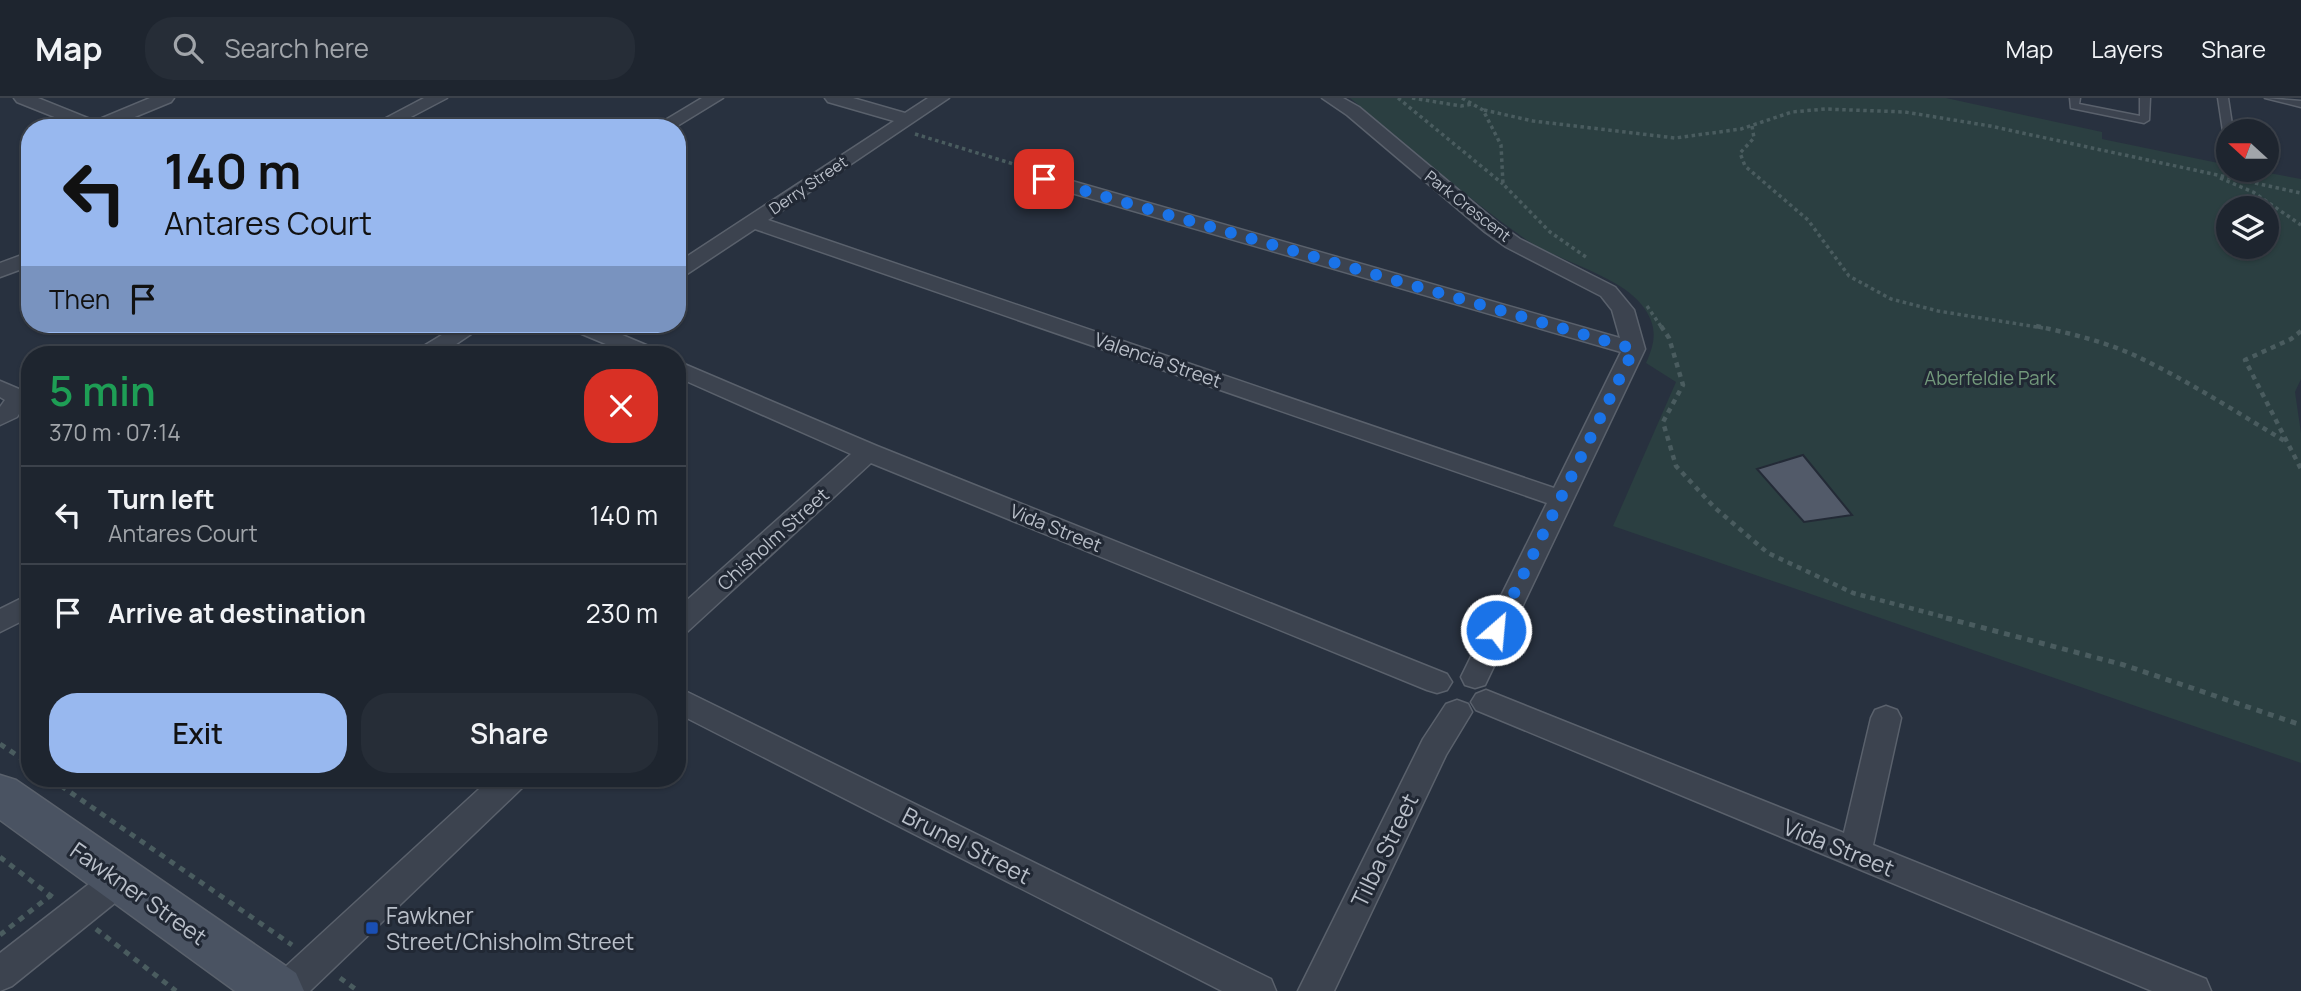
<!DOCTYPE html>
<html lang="en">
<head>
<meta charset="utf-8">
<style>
	body { margin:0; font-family:Manrope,sans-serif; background:#262d37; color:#f1f3f6; height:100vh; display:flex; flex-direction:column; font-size:26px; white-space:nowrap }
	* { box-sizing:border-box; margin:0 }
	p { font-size:23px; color:#a1a5aa }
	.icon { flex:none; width:38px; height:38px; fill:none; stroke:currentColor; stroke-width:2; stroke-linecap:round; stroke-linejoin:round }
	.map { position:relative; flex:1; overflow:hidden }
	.details { position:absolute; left:21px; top:248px; width:665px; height:441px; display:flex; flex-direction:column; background:#1e252f; border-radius:28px; box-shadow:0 2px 5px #0004,0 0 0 2px #3c424b }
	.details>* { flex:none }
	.guide { position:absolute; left:21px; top:21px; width:665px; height:214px; border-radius:28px; box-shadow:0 2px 5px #0004,0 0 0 2px #3c424b; background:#98b8ef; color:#111; overflow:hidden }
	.needle { width:46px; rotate:291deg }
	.tools { position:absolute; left:2216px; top:21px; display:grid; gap:14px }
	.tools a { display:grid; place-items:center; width:63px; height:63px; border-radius:50%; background:#1e252f; box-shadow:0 2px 5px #0004,0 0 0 2px #3c424b; font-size:35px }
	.pin { position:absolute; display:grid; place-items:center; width:60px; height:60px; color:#fff; margin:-30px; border-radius:14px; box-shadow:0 4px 10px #0006 }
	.me { position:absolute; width:77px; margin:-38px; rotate:27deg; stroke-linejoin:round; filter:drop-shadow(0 0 5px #0008) }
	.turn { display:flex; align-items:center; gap:24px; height:147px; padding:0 28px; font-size:32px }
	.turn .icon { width:91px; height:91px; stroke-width:2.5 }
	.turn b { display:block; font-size:49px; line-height:60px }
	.then { display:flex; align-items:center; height:66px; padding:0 28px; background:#0003; gap:14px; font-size:26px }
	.round { display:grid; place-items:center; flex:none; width:74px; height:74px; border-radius:28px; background:#262d37 }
	.summary { display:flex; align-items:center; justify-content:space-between; height:119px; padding:0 28px }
	h1 { font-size:42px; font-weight:600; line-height:52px; color:#1e9e55 }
	.cta { display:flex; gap:14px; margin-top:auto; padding:14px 28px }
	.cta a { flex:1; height:80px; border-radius:28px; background:#98b8ef; color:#111; font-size:28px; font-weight:600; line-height:80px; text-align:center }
	.cta a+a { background:#262d37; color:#f1f3f6 }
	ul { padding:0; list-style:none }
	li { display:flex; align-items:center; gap:21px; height:98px; padding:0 28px; border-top:2px solid #3c424b }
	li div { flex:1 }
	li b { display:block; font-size:26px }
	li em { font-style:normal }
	header { display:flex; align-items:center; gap:42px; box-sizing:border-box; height:98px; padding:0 35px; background:#1e252f; border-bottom:2px solid #3c424b }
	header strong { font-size:33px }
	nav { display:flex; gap:38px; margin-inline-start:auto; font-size:24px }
	.search { width:490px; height:63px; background:#262d37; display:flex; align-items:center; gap:18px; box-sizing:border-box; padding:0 24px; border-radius:28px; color:#a1a5aa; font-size:26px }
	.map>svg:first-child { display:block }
	.green { fill:#2b3f41; fill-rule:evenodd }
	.building { fill:#525a69; stroke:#232a36; stroke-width:2 }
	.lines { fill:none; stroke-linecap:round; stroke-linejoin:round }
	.lane-casing { stroke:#5a616c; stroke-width:3 }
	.street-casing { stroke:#5a616c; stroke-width:3 }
	.secondary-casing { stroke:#5a616c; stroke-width:3 }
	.path-far2 { stroke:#4a5c5f; stroke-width:3.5; stroke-dasharray:3.5 3.5; stroke-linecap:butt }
	.path-far1 { stroke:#4a5c5f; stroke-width:4.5; stroke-dasharray:5 5; stroke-linecap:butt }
	.path { stroke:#4a5c5f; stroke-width:5; stroke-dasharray:6 6; stroke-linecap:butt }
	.lane { fill:#3c434f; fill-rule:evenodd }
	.street { fill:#3c434f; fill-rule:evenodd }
	.secondary { fill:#4a5362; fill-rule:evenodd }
	.route { stroke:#1a73e8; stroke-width:12; stroke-dasharray:0 21.6 }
	.transit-dot { fill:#1a4fb4; stroke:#212834; stroke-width:2.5 }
	.labels { text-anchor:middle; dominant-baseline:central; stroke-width:6; stroke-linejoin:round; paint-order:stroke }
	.far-street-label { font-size:16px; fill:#b9bfc9; stroke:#212834 }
	.street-label { font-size:19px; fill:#b9bfc9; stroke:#212834 }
	.park-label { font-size:19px; fill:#72987b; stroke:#212834 }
	.near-street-label { font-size:23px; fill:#b9bfc9; stroke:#212834 }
	.near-poi-label { font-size:23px; fill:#b9bfc9; stroke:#212834; text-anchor:start }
</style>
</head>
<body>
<header>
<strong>Map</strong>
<div class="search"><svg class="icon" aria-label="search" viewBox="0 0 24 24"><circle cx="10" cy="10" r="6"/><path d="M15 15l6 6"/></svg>Search here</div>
<nav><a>Map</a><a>Layers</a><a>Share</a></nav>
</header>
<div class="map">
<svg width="2301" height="893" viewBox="0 0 2301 893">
	<rect width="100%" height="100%" fill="#28313f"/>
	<!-- green -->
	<path class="green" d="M1350 0H1946L2102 34V41L2228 67V72H2253L2301 81V281L2295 294 2301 335V665L1613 428 1676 284 1646 265C1656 243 1658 227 1641 206 1617 176 1553 162 1521 138 1462 96 1407 46 1350 0ZM2228 110H2266V149H2228Z"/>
	<!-- building -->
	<polygon class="building" points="1803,357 1852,417 1804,424 1757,371"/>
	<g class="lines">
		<defs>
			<g id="lane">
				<polygon points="2070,0 2080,0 2079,6 2140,18 2140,0 2150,0 2149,22 2144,25 2071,10"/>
				<polygon points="2218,0 2228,0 2233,33 2228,33 2228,36 2223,33"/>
				<polygon points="2265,0 2301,3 2301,9"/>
			</g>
			<g id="street">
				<polygon points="14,0 38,0 95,23 150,0 174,0 171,4 108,30 82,30 17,4"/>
				<polygon points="424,0 447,0 390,30 367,30"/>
				<polygon points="702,0 723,0 674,30 652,30"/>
				<polygon points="825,0 853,0 905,15 928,0 949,0 768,122 1554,390 1621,254 1037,85 1035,81 1044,75 1051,77 1620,240 1612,212 1601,198 1506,149 1485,134 1347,17 1322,0 1343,0 1359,9 1499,126 1520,141 1615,189 1634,212 1645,251 1485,587 1475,590 1465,587 1461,579 1547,405 755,131 684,178 677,180 677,165 894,23 828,4"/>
				<polygon points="30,154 30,168 0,179 0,165"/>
				<polygon points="460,226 486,226 440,257 414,257 417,252"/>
				<polygon points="567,226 596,226 658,252 661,257 632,257 570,231"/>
				<polygon points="677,263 877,348 1447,576 1452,584 1447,592 1437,595 1427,592 871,365 687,534 677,537 677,511 851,356 677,279"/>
				<polygon points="0,283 26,294 30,299 17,319 0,327 0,309 5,302 0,299"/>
				<polygon points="30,496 30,519 0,534 0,511"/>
				<polygon points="677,589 1271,881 1276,893 1222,893 677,615"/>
				<polygon points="1486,592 1844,735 1871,620 1875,612 1886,608 1897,612 1901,620 1873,747 2206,881 2211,893 2152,893 1476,612 1471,604 1476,596"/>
				<polygon points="1457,602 1468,606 1472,614 1446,657 1334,893 1298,893 1423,641 1446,606"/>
				<polygon points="490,681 527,681 522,690 310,893 267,893 272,881"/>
				<polygon points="119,767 131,772 136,782 131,792 12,888 0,893 0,855 107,772"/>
			</g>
			<polygon id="secondary" points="0,677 16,682 296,875 304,893 235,893 0,722"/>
		</defs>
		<!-- lane casing -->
		<use href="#lane" class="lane-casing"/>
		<!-- street casing -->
		<use href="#street" class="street-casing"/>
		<!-- secondary casing -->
		<use href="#secondary" class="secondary-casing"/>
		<!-- path-far2 -->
		<g class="path-far2">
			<polyline points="1398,0 1503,86"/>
			<polyline points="1412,0 1461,8 1473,6"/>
			<polyline points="1462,0 1483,12 1501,47 1503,86 1550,134 1586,159"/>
			<polyline points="1484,12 1533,23 1675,40 1741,31 1792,14 1825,11 1905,14 1990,28 2301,95"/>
			<polyline points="1752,28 1754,40 1740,55 1745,68 1808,122 1849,178 1891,201 1938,213 2043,230"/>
			<polyline points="915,36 1030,71"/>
			<polyline points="2220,80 2253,94 2301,127"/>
			<polyline points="1647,208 1662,230"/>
		</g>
		<!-- path-far1 -->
		<g class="path-far1">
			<polyline points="1661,228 1669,240 1683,287 1663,324 1676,368 1715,410 1768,455 1853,495 1952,521"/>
			<path d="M2036 228C2069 235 2102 243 2134 257 2187 282 2238 315 2288 345"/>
			<polyline points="2301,233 2291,241 2245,262 2301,371"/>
		</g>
		<!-- path -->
		<g class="path">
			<polyline points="1946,520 2124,567 2301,627"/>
			<polyline points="0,646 30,666"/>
			<polyline points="51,681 292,847"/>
			<polyline points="0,759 55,801"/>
			<polyline points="96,831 176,893"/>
			<polyline points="0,837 51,797"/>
			<polyline points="340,880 358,893"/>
		</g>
		<!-- lane -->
		<use href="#lane" class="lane"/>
		<!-- street -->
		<use href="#street" class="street"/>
		<!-- secondary -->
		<use href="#secondary" class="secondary"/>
	</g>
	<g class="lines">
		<!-- route -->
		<polyline class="route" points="1044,81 1634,251 1496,532"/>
	</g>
	<!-- markers -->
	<rect class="transit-dot" x="365" y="823" width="14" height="14" rx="3.5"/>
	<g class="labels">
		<!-- far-street labels -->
		<g class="far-street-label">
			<text transform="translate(808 87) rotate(-34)">Derry Street</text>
			<text transform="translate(1468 108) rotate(38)">Park Crescent</text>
		</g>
		<!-- street labels -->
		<g class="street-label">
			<text transform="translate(1158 262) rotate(19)">Valencia Street</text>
			<text transform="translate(1056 430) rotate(22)">Vida Street</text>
			<text transform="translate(773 441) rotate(-42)">Chisholm Street</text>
		</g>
		<!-- park labels -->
		<g class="park-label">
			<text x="1990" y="280">Aberfeldie Park</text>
		</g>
		<!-- near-street labels -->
		<g class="near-street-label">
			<text transform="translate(967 747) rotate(27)">Brunel Street</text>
			<text transform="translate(1839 749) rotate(22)">Vida Street</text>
			<text transform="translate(1384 752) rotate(-64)">Tilba Street</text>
			<text transform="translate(139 795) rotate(35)">Fawkner Street</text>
		</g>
		<!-- near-poi labels -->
		<g class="near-poi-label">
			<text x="386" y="817">Fawkner<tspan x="386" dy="26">Street/Chisholm Street</tspan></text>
		</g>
	</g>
</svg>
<div class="tools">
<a><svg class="needle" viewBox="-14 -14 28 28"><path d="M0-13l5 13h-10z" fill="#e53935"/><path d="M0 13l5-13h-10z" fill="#a1a5aa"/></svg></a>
<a><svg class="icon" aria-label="layers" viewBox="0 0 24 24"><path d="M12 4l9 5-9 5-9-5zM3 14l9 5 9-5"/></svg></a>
</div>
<div class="pin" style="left:1044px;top:81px;background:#d93025"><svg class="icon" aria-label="arrive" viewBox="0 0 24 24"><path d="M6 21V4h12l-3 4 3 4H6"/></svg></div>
<svg class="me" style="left:1496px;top:532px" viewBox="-20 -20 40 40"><circle r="17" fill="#1a73e8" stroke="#fff" stroke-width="3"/><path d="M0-11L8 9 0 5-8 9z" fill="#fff"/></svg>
<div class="guide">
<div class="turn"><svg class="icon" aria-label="left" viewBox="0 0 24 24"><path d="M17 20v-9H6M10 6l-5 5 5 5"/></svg><div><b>140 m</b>Antares Court</div></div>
<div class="then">Then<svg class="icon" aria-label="arrive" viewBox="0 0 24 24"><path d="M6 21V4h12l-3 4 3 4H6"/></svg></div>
</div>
<section class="details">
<div class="summary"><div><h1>5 min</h1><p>370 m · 07:14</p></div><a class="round" style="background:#d93025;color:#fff"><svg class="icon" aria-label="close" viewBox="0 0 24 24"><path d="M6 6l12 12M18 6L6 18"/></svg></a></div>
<ul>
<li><svg class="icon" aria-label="left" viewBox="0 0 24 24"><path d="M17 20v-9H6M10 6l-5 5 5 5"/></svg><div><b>Turn left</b><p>Antares Court</p></div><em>140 m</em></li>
<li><svg class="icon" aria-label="arrive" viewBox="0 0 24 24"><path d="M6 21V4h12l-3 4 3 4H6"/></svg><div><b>Arrive at destination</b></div><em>230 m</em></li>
</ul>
<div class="cta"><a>Exit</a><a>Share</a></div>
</section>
</div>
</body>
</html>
